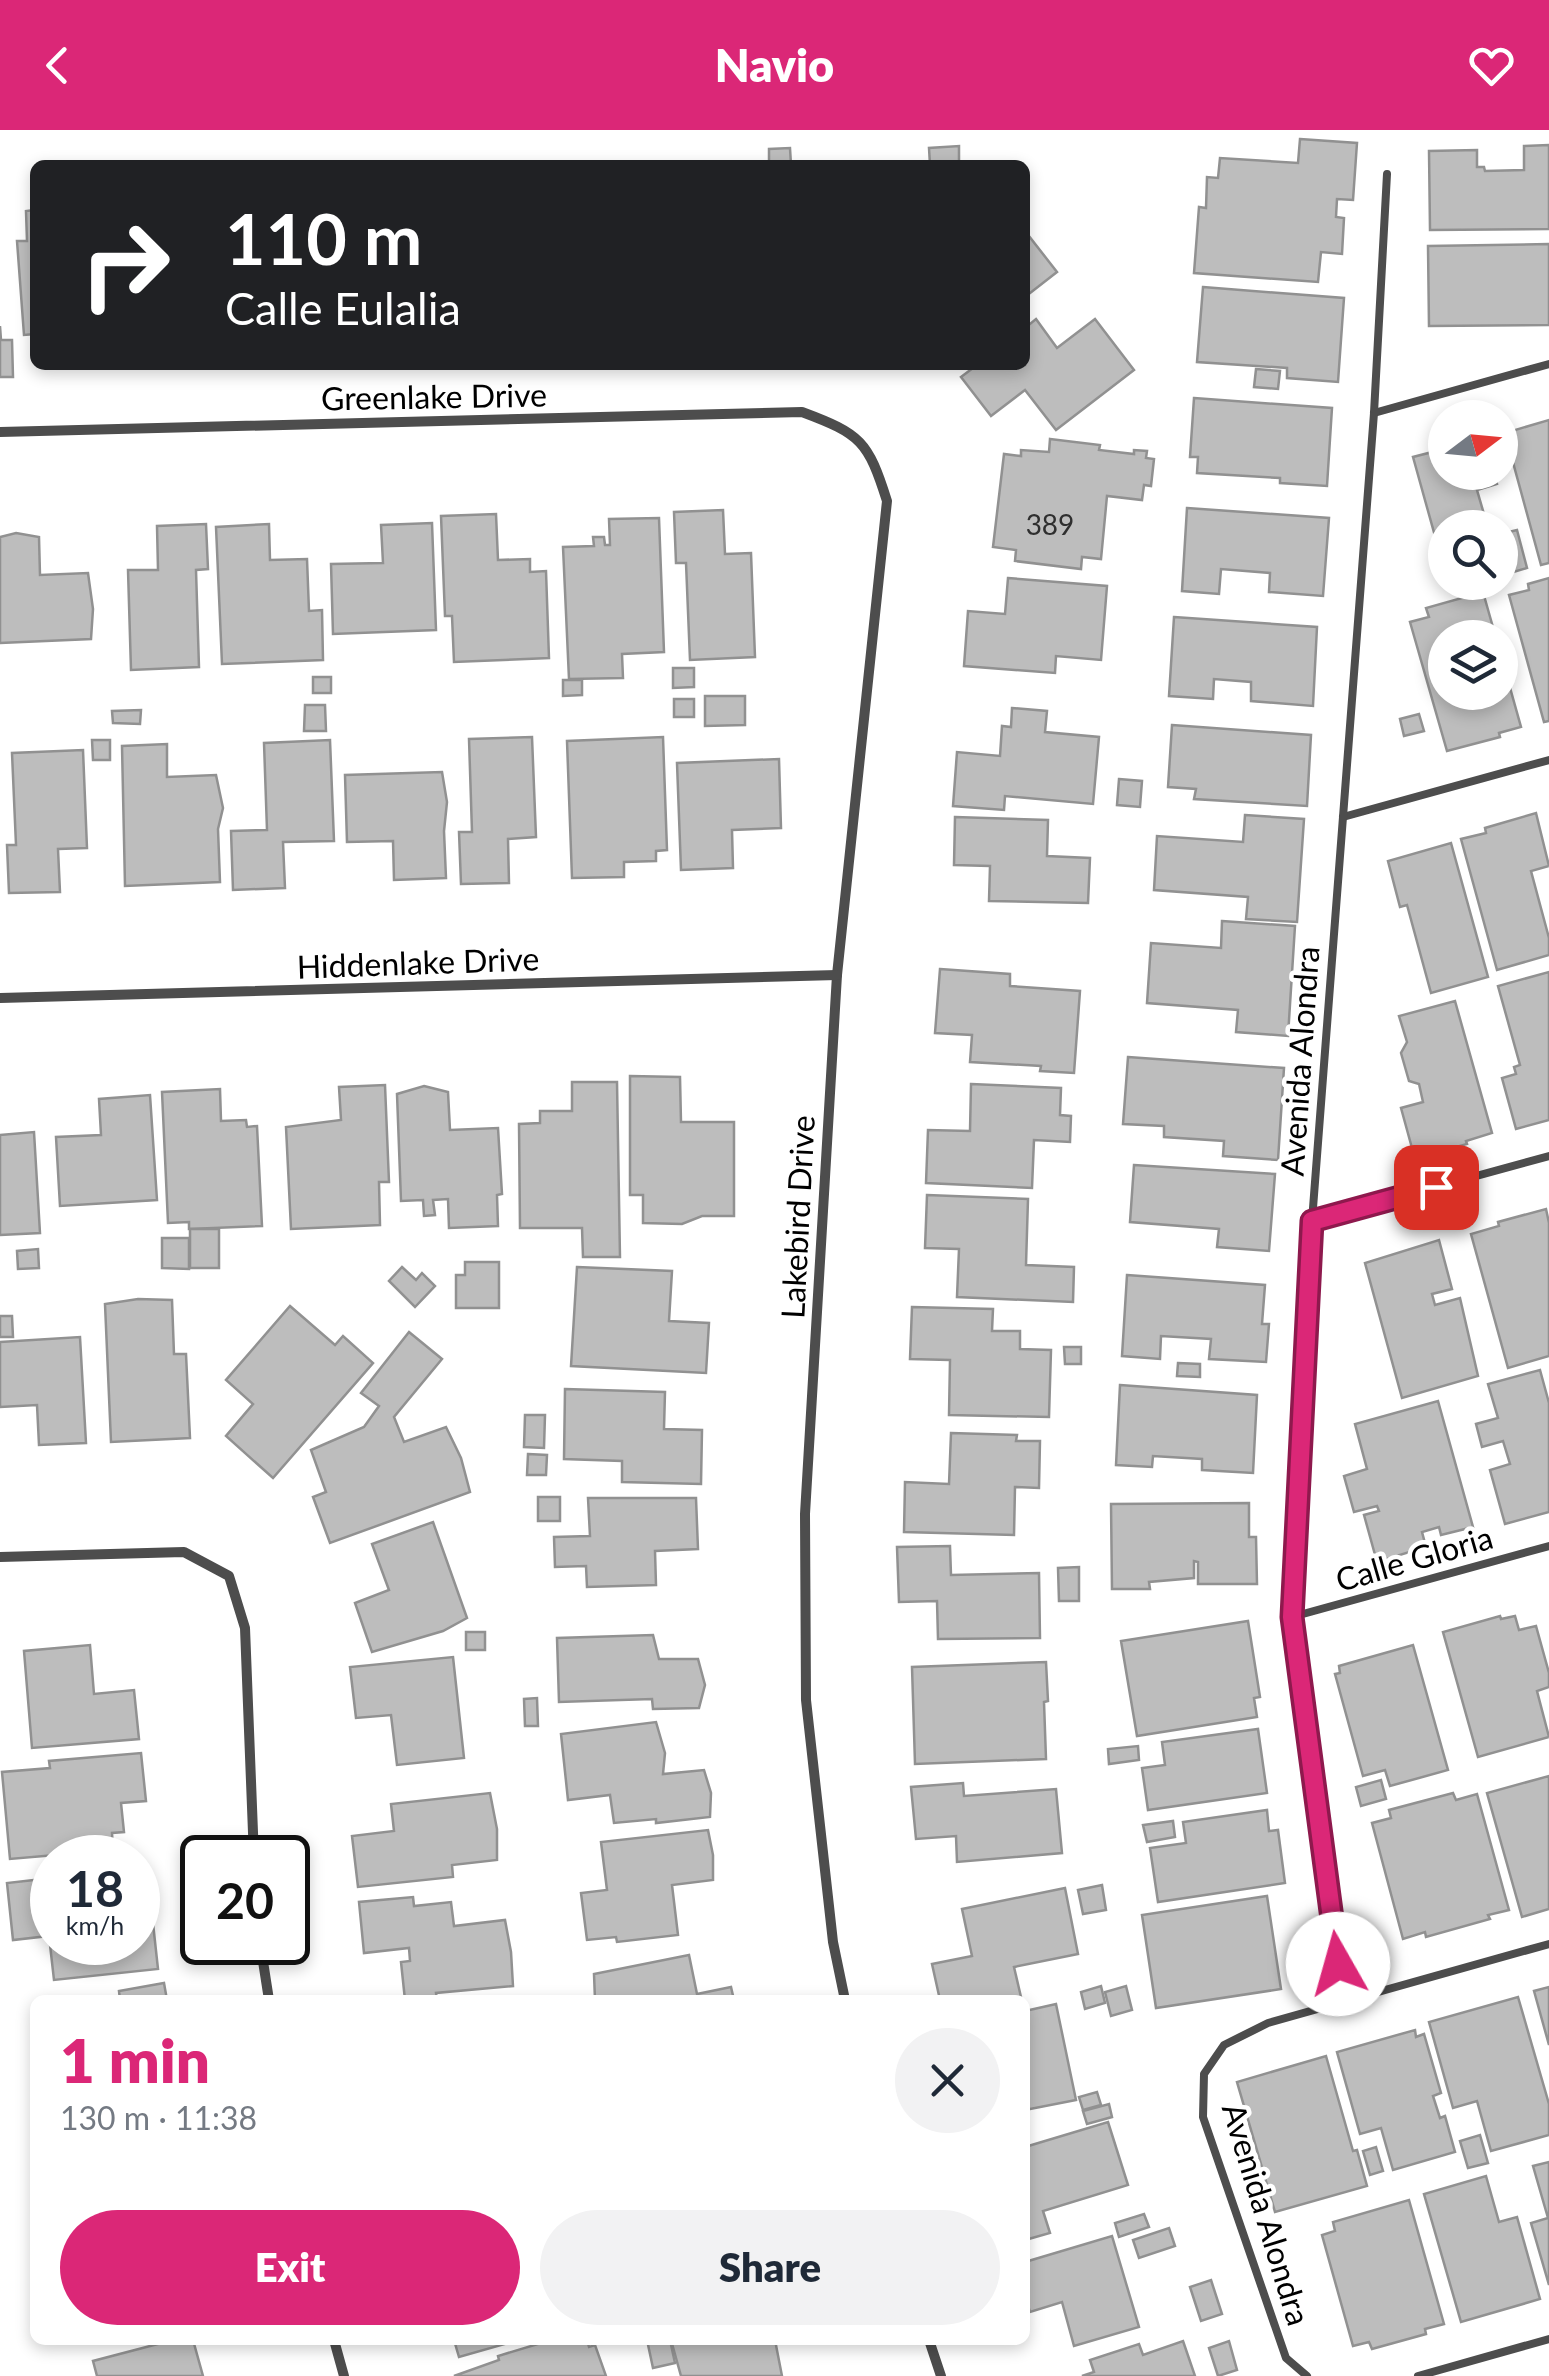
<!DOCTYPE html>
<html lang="en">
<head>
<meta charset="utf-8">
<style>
	body { margin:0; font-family:Lato,sans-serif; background:#f2f2f3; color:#1f2937; height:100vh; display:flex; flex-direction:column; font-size:38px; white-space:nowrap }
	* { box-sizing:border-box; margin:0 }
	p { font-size:32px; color:#747a83 }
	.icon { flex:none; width:55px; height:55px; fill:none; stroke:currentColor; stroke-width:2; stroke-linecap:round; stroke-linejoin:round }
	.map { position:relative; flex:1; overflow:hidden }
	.panel { position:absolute; left:30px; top:1865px; width:1000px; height:350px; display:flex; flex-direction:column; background:#fff; border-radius:15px; box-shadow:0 5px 15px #0003 }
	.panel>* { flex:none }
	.hud { position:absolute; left:30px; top:30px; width:1000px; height:210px; border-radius:15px; box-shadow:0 5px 15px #0003; background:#202124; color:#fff; overflow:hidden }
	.needle { width:65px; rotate:74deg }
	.tools { position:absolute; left:1428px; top:270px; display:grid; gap:20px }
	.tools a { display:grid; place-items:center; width:90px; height:90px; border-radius:50%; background:#fff; box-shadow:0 5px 15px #0003; font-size:50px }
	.speed { position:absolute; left:30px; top:1705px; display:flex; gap:20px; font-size:50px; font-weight:700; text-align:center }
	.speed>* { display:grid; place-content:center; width:130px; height:130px; border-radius:50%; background:#fff; box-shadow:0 5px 15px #0003; line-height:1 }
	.speed small { font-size:25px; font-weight:400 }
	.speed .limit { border:5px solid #111; border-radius:15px; background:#fff; color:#111 }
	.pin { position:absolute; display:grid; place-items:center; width:85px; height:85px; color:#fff; margin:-42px; border-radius:20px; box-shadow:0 5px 15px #0006 }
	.me { position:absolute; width:110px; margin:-55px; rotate:353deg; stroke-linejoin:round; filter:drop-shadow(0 0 8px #0008) }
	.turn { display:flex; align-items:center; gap:35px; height:210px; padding:0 30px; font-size:45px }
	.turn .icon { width:130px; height:130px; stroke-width:2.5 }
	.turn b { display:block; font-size:70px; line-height:85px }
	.round { display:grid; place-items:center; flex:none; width:105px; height:105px; border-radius:52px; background:#f2f2f3 }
	.overview { display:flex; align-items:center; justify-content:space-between; height:170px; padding:0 30px }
	h1 { font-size:60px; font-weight:800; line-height:75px; color:#db2777 }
	.cta { display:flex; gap:20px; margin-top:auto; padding:20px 30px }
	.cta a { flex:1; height:115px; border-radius:60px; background:#db2777; color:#fff; font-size:40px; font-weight:800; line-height:115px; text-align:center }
	.cta a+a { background:#f2f2f3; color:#1f2937 }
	header { display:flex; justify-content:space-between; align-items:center; height:130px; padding:0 30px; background:#db2777; color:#fff; font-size:45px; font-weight:800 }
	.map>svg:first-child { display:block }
	.building { fill:#bdbdbd; stroke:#919191; stroke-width:2.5 }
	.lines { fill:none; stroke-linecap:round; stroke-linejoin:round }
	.lane { stroke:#4d4d4d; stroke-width:8 }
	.street { stroke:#4d4d4d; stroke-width:10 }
	.route-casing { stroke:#8e194d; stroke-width:25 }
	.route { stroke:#db2777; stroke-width:18 }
	.labels { text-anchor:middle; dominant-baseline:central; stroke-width:9; stroke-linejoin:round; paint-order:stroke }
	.number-label { font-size:28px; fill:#2f2f2f }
	.street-label { font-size:32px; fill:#000; stroke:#fff }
</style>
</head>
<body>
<header><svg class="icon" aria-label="back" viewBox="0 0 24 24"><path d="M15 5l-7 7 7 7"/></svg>Navio<svg class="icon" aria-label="heart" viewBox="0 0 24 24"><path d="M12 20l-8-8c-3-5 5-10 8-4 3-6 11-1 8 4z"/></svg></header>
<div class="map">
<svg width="1549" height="2246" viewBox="0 0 1549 2246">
	<rect width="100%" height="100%" fill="#fff"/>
	<!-- building -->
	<g class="building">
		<polygon points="1300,9 1357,13 1353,70 1337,69 1336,87 1344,88 1342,124 1321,122 1318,152 1194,143 1199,77 1206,78 1207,47 1218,48 1220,28 1298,33"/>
		<polygon points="1549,15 1549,99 1430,100 1429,21 1477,20 1477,37 1484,37 1485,41 1524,40 1524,16"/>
		<polygon points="959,16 959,35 930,35 929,18"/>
		<polygon points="790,18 791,35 769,35 769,19"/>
		<polygon points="35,80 35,204 24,205 17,111 27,111 26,81"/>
		<polygon points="1025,101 1057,142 1025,167"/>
		<polygon points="1549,114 1549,195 1429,196 1428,116"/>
		<polygon points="1203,157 1344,168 1338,252 1287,248 1287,238 1197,232"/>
		<polygon points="1036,189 1057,218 1095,189 1134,240 1056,300 1025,260 991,286 961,247 977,235 1025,235 1025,198"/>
		<polygon points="0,196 1,210 12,210 13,247 0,247"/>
		<polygon points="1256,239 1280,241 1278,259 1254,257"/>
		<polygon points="1194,268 1332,278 1327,356 1280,353 1280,348 1197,343 1198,327 1190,327"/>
		<polygon points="1549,290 1549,433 1541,435 1505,303"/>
		<polygon points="1050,309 1100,315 1099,320 1134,324 1134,320 1147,321 1146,328 1154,329 1151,356 1144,355 1142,370 1107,366 1101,429 1082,427 1081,439 1015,431 1016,420 993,417 1004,324 1021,326 1021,320 1049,322"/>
		<polygon points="1445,313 1445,342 1494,342 1497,354 1477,360 1488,398 1445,398 1445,442 1413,327 1436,321 1435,316"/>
		<polygon points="1187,378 1329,388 1323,466 1269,462 1270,443 1221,439 1219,464 1182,461"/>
		<polygon points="723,380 725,424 751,423 755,527 690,530 686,433 676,433 674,382"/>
		<polygon points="496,384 498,430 530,429 530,442 546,441 549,528 454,532 452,486 445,486 441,386"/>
		<polygon points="659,388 664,522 622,524 623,548 569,549 563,417 594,416 593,407 604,407 605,415 610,415 609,389"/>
		<polygon points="432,393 436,500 333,504 331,434 383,433 381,395"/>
		<polygon points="206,394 208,439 196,440 199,537 131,540 128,440 158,440 157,396"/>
		<polygon points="269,394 270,430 307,429 309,481 322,480 323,530 222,534 216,397"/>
		<polygon points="1517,400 1527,438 1500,446 1500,404"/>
		<polygon points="16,403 39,407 40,445 88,443 93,479 91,509 0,513 0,407"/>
		<polygon points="1008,448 1107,456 1101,530 1056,526 1055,543 964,536 968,481 1005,484"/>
		<polygon points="1549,448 1549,591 1544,592 1509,465 1529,460 1528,454"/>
		<polygon points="1483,462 1496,508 1445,508 1445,562 1500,562 1500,522 1521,597 1499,603 1500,607 1447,621 1410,492 1429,487 1426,478"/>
		<polygon points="1174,487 1317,497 1313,576 1251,571 1251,552 1214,549 1213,569 1169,566"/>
		<polygon points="673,538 694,538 694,557 673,558"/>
		<rect x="313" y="547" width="18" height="16"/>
		<polygon points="563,550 582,550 582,565 563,566"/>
		<polygon points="705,566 745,566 745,595 705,596"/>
		<rect x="674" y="569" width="20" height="18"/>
		<polygon points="305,575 325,575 326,601 304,601"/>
		<polygon points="1012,578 1047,581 1045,602 1099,607 1093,674 1005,666 1004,680 953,676 957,622 1000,626 1002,596 1011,597"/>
		<polygon points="141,580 140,594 113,593 112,581"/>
		<polygon points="1419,584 1424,601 1404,606 1400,589"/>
		<polygon points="1172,595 1311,605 1307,676 1194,669 1196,659 1168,657"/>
		<polygon points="532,607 536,707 508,709 509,753 461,754 459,702 472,702 469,609"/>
		<polygon points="663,607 667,720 656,721 656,731 624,732 624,747 572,748 567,611"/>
		<polygon points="92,610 110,610 110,630 93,630"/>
		<polygon points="330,610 334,711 283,712 285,758 233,760 231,701 267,700 264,613"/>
		<polygon points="167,614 167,647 216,645 223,678 218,699 220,752 125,756 122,616"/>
		<polygon points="83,620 87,718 58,719 60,762 9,763 7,715 16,715 12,623"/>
		<polygon points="779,629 781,698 732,700 733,738 681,740 677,633"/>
		<polygon points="442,642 447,672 444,701 446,748 394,750 393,711 347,712 345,645"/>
		<polygon points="1119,649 1142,651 1140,677 1117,675"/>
		<polygon points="1536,683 1549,736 1531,741 1549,808 1549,825 1497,840 1461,709 1486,703 1485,698"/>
		<polygon points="1245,685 1304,689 1297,792 1246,789 1248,767 1154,760 1157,706 1243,712"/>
		<polygon points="955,687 1048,690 1047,726 1090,728 1088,773 989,771 990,736 954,735"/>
		<polygon points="1451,713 1488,847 1431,863 1407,775 1400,777 1388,731"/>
		<polygon points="1222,791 1295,796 1288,906 1236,902 1238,880 1147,873 1151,813 1221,818"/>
		<polygon points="940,839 1010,844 1010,856 1080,861 1074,943 1040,941 1041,936 970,932 972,905 935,903"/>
		<polygon points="1549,842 1549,990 1516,999 1502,948 1516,944 1514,937 1520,935 1498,856"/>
		<polygon points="1455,871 1492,1003 1466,1011 1467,1014 1415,1029 1401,978 1423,972 1419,954 1409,951 1401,923 1407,912 1399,886"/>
		<polygon points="1128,927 1284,938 1278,1030 1223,1026 1224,1011 1164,1007 1164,996 1123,994"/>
		<polygon points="630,946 680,947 681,992 734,992 734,1086 702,1086 682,1094 643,1093 643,1065 630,1065"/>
		<polygon points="572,952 617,952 620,1127 583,1127 582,1098 520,1098 519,994 540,993 540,981 572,981"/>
		<polygon points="971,954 1061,958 1060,985 1071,986 1070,1012 1034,1010 1032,1058 926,1053 928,1000 970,1001"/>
		<polygon points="385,955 389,1052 379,1052 380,1095 291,1099 286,997 341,990 339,957"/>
		<polygon points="424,956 448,962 450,1000 498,998 502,1064 497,1065 498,1096 449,1098 448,1069 433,1070 435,1085 424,1086 423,1070 401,1071 397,964"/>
		<polygon points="220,959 221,991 246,990 247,997 257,996 262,1096 189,1099 189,1092 168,1093 162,962"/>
		<polygon points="150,965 157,1070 60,1076 56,1007 101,1005 99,969"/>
		<polygon points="34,1002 40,1103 0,1105 0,1005"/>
		<polygon points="1134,1035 1275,1044 1269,1121 1217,1117 1219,1099 1130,1092"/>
		<polygon points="927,1065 1028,1069 1026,1135 1074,1137 1073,1172 957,1167 959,1119 925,1118"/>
		<polygon points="1546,1079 1549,1093 1549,1226 1508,1238 1471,1104 1499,1096 1498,1092"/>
		<rect x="190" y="1099" width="29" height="39"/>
		<polygon points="162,1108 189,1108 189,1139 162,1138"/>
		<polygon points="1439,1110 1452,1159 1432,1164 1435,1175 1460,1168 1478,1246 1402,1268 1365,1133"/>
		<polygon points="38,1119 39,1138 18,1139 17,1121"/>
		<polygon points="465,1132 499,1132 499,1178 456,1178 456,1145 465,1145"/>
		<polygon points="402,1137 416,1150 422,1143 435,1156 415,1177 389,1151"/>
		<polygon points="577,1137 672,1141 669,1191 709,1193 706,1243 571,1236"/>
		<polygon points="1127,1145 1265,1155 1262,1194 1269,1194 1266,1232 1209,1229 1211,1209 1161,1206 1160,1229 1122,1226"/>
		<polygon points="138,1169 172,1170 174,1224 186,1224 190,1308 111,1312 105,1174"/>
		<polygon points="290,1176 335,1215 343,1206 373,1233 273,1348 226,1306 253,1274 226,1250"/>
		<polygon points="912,1177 993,1179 992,1201 1020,1201 1020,1219 1051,1220 1049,1287 949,1285 950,1230 910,1229"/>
		<polygon points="0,1186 12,1186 13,1207 0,1207"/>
		<polygon points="409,1202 442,1229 394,1287 404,1312 446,1297 461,1328 470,1362 330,1413 313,1367 326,1362 311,1320 364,1297 379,1276 361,1263"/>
		<polygon points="80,1207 86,1313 39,1315 37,1275 0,1277 0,1212"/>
		<polygon points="1064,1217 1081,1217 1081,1234 1065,1234"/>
		<polygon points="1178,1233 1200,1234 1200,1247 1177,1246"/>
		<polygon points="1540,1240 1549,1273 1549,1382 1505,1394 1490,1340 1510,1334 1503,1311 1482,1317 1476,1294 1498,1288 1488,1254"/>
		<polygon points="1120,1255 1257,1265 1253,1343 1202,1340 1202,1329 1153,1326 1152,1337 1116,1335"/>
		<polygon points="565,1259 665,1262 664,1299 702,1300 701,1354 622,1352 622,1331 564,1329"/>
		<polygon points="1438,1271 1473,1397 1441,1405 1439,1397 1422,1402 1426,1417 1377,1432 1364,1385 1379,1381 1377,1376 1354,1382 1344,1346 1367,1339 1355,1294"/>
		<polygon points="525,1285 545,1285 544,1318 524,1317"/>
		<polygon points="951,1303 1017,1305 1016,1311 1040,1311 1039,1358 1015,1357 1014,1405 904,1402 905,1352 949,1354"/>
		<polygon points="528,1324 547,1325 546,1345 527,1345"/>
		<rect x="538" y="1367" width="22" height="24"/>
		<polygon points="588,1368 696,1368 698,1419 655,1421 656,1455 587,1457 586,1436 555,1437 554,1407 590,1406"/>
		<polygon points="1249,1373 1249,1407 1256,1407 1257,1454 1198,1454 1198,1432 1194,1431 1194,1448 1149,1452 1150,1459 1112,1459 1111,1374"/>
		<polygon points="433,1392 467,1488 443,1501 372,1522 355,1473 389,1460 372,1414"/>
		<polygon points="950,1416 951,1445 1039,1443 1040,1508 938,1509 937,1471 899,1472 897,1417"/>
		<polygon points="1079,1437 1079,1471 1059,1471 1058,1438"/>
		<polygon points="1500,1486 1501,1489 1515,1486 1519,1500 1536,1496 1549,1543 1549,1557 1537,1561 1549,1607 1478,1627 1443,1502"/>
		<polygon points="1248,1491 1260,1567 1254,1568 1257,1587 1137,1606 1121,1511"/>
		<rect x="466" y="1502" width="19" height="18"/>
		<polygon points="653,1505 659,1529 698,1529 705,1555 699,1578 653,1579 652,1569 559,1572 557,1508"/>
		<polygon points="90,1515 94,1564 134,1560 139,1609 32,1618 24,1521"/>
		<polygon points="1413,1515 1448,1640 1390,1656 1385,1640 1363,1646 1335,1544 1340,1543 1339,1536"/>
		<polygon points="453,1527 464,1628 397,1635 391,1585 356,1588 350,1537"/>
		<polygon points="1046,1532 1048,1571 1044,1572 1046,1629 915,1634 912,1537"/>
		<polygon points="537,1568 538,1596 525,1596 524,1569"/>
		<polygon points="656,1592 665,1623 663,1644 704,1640 711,1663 710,1687 656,1693 656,1689 614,1693 610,1665 568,1670 561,1604"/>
		<polygon points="1258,1599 1267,1663 1148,1680 1142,1638 1165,1635 1162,1612"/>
		<polygon points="1138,1616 1139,1630 1109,1634 1108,1619"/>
		<polygon points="141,1623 146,1671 121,1673 124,1702 112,1703 113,1720 10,1729 2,1642 50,1638 49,1631"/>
		<polygon points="1549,1646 1549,1779 1522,1787 1487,1663"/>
		<polygon points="1381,1650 1386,1669 1361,1676 1356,1657"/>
		<polygon points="963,1653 964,1666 1056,1659 1062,1723 957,1732 956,1706 916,1709 911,1657"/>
		<polygon points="490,1663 497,1699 497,1730 452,1735 453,1747 358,1757 352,1706 394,1701 391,1674"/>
		<polygon points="1453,1663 1456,1670 1477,1664 1509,1780 1488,1785 1490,1789 1426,1807 1425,1802 1403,1809 1372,1693 1391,1688 1389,1680"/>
		<polygon points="1267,1680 1269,1701 1278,1700 1285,1753 1158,1772 1150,1718 1186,1713 1183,1692"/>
		<polygon points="1173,1691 1175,1707 1147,1712 1143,1695"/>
		<polygon points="708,1700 713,1725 713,1750 672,1755 678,1805 617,1812 616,1807 587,1810 581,1763 607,1760 601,1712"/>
		<polygon points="52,1748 52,1812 138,1812 138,1786 152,1784 158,1839 54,1850 49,1806 13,1810 7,1753"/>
		<polygon points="1102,1755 1106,1780 1083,1784 1078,1760"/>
		<polygon points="1065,1758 1078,1824 1014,1837 1021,1867 940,1870 932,1834 972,1826 962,1779"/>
		<polygon points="1267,1766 1281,1859 1156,1878 1142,1785"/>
		<polygon points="413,1767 414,1776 451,1772 454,1796 505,1790 511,1822 513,1856 436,1863 437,1870 405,1870 401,1832 410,1831 409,1818 364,1823 359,1772"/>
		<polygon points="689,1825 697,1864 731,1857 734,1870 595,1870 594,1844"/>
		<polygon points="164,1853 167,1870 120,1870 119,1861"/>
		<polygon points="1101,1856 1105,1873 1085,1879 1081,1862"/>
		<polygon points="1126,1856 1132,1880 1111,1886 1105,1862"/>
		<polygon points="1549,1857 1549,1915 1534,1861"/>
		<polygon points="1518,1867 1549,1974 1549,2005 1491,2021 1477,1971 1453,1978 1429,1892"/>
		<polygon points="1056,1874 1076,1970 1025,1980 1025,1881"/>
		<polygon points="1415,1900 1416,1907 1424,1904 1441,1963 1433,1966 1440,1988 1445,1986 1455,2022 1393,2040 1381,1998 1360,2004 1337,1922"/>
		<polygon points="1326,1926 1353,2021 1357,2020 1367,2056 1275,2082 1237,1952"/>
		<polygon points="1097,1962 1101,1975 1083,1980 1079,1967"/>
		<polygon points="1109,1974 1112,1987 1087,1994 1083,1981"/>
		<polygon points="1108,1992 1128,2055 1043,2081 1050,2103 1025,2110 1025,2017"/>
		<polygon points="1480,2005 1488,2033 1468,2038 1460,2011"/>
		<polygon points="1376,2017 1383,2041 1370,2045 1363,2021"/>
		<polygon points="1549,2032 1549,2155 1531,2093 1548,2088 1533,2036"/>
		<polygon points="1486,2046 1499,2092 1517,2087 1540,2169 1461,2192 1424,2064"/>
		<polygon points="1409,2070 1444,2194 1425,2199 1426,2204 1372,2219 1369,2212 1353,2216 1322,2105 1335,2101 1333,2092"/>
		<polygon points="1144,2084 1149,2097 1119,2107 1115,2093"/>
		<polygon points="1169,2098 1175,2116 1139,2128 1133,2110"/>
		<polygon points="1112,2106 1139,2197 1074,2216 1062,2172 1030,2182 1025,2166 1025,2132"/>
		<polygon points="1211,2150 1222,2184 1201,2191 1190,2157"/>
		<polygon points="173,2210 193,2210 203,2246 97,2246 93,2231"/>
		<polygon points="454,2210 519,2210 459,2227"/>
		<polygon points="551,2210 587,2210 589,2217 595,2215 606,2246 454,2246 499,2230 498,2226"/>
		<polygon points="647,2210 670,2210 675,2233 653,2238"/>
		<polygon points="671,2210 775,2210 782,2246 681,2246"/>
		<polygon points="1183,2211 1195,2246 1082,2246 1094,2242 1090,2230 1139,2214 1143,2225"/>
		<polygon points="1229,2211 1237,2240 1218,2246 1209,2218"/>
	</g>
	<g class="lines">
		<!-- lane -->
		<g class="lane">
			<polyline points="1374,283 1549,234"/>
			<polyline points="1343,687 1549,630"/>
			<polyline points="1312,1091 1549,1026"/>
			<polyline points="1292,1487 1549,1416"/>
			<polyline points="1344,1872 1292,1487 1312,1091 1374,283 1387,44"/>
			<polyline points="1307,2246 1286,2228 1203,1987 1204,1944 1224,1915 1268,1893 1549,1814"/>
			<polyline points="1418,2246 1549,2209"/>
		</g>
		<!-- street -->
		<g class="street">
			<path d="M0 302 802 282C861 304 868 311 887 371L837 845 805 1384 806 1570 833 1812 845 1870"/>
			<polyline points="0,868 837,845"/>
			<polyline points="0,1427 184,1422 229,1446 245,1498 254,1728"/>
			<polyline points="260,1812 269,1870"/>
			<polyline points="334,2210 344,2246"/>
			<polyline points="929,2210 941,2246"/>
		</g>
	</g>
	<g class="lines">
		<defs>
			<polyline id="route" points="1338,1834 1292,1487 1312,1091 1436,1057"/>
		</defs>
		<!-- route casing -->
		<use href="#route" class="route-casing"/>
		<!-- route -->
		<use href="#route" class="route"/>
	</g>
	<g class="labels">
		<!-- number labels -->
		<g class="number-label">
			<text x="1050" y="394">389</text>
		</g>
		<!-- street labels -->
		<g class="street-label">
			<text transform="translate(434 266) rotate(-1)">Greenlake Drive</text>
			<text transform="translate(418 832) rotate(-2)">Hiddenlake Drive</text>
			<text transform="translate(1299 931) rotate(-86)">Avenida Alondra</text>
			<text transform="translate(797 1087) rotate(-87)">Lakebird Drive</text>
			<text transform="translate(1414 1428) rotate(-16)">Calle Gloria</text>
			<text transform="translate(1267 2084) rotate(73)">Avenida Alondra</text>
		</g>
	</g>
</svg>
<div class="tools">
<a><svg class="needle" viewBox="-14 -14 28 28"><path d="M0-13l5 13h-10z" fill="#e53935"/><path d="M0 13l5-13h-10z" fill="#747a83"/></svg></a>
<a><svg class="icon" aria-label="search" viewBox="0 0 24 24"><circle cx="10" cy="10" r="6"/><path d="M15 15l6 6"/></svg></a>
<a><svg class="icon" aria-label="layers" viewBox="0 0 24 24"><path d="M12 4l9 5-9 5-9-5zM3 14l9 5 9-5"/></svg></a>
</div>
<div class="speed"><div>18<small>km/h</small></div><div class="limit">20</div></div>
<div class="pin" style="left:1436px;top:1057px;background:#d93025"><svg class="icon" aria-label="arrive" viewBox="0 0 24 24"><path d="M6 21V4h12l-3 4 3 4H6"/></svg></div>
<svg class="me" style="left:1338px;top:1834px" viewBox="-20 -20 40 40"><circle r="19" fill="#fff"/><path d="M0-13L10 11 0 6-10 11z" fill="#db2777"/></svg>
<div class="hud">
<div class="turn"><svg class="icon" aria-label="right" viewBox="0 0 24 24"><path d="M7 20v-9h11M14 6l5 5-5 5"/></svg><div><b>110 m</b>Calle Eulalia</div></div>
</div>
<section class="panel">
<div class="overview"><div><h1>1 min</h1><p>130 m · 11:38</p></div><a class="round"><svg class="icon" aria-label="close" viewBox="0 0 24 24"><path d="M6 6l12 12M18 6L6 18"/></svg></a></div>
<div class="cta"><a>Exit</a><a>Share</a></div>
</section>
</div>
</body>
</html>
